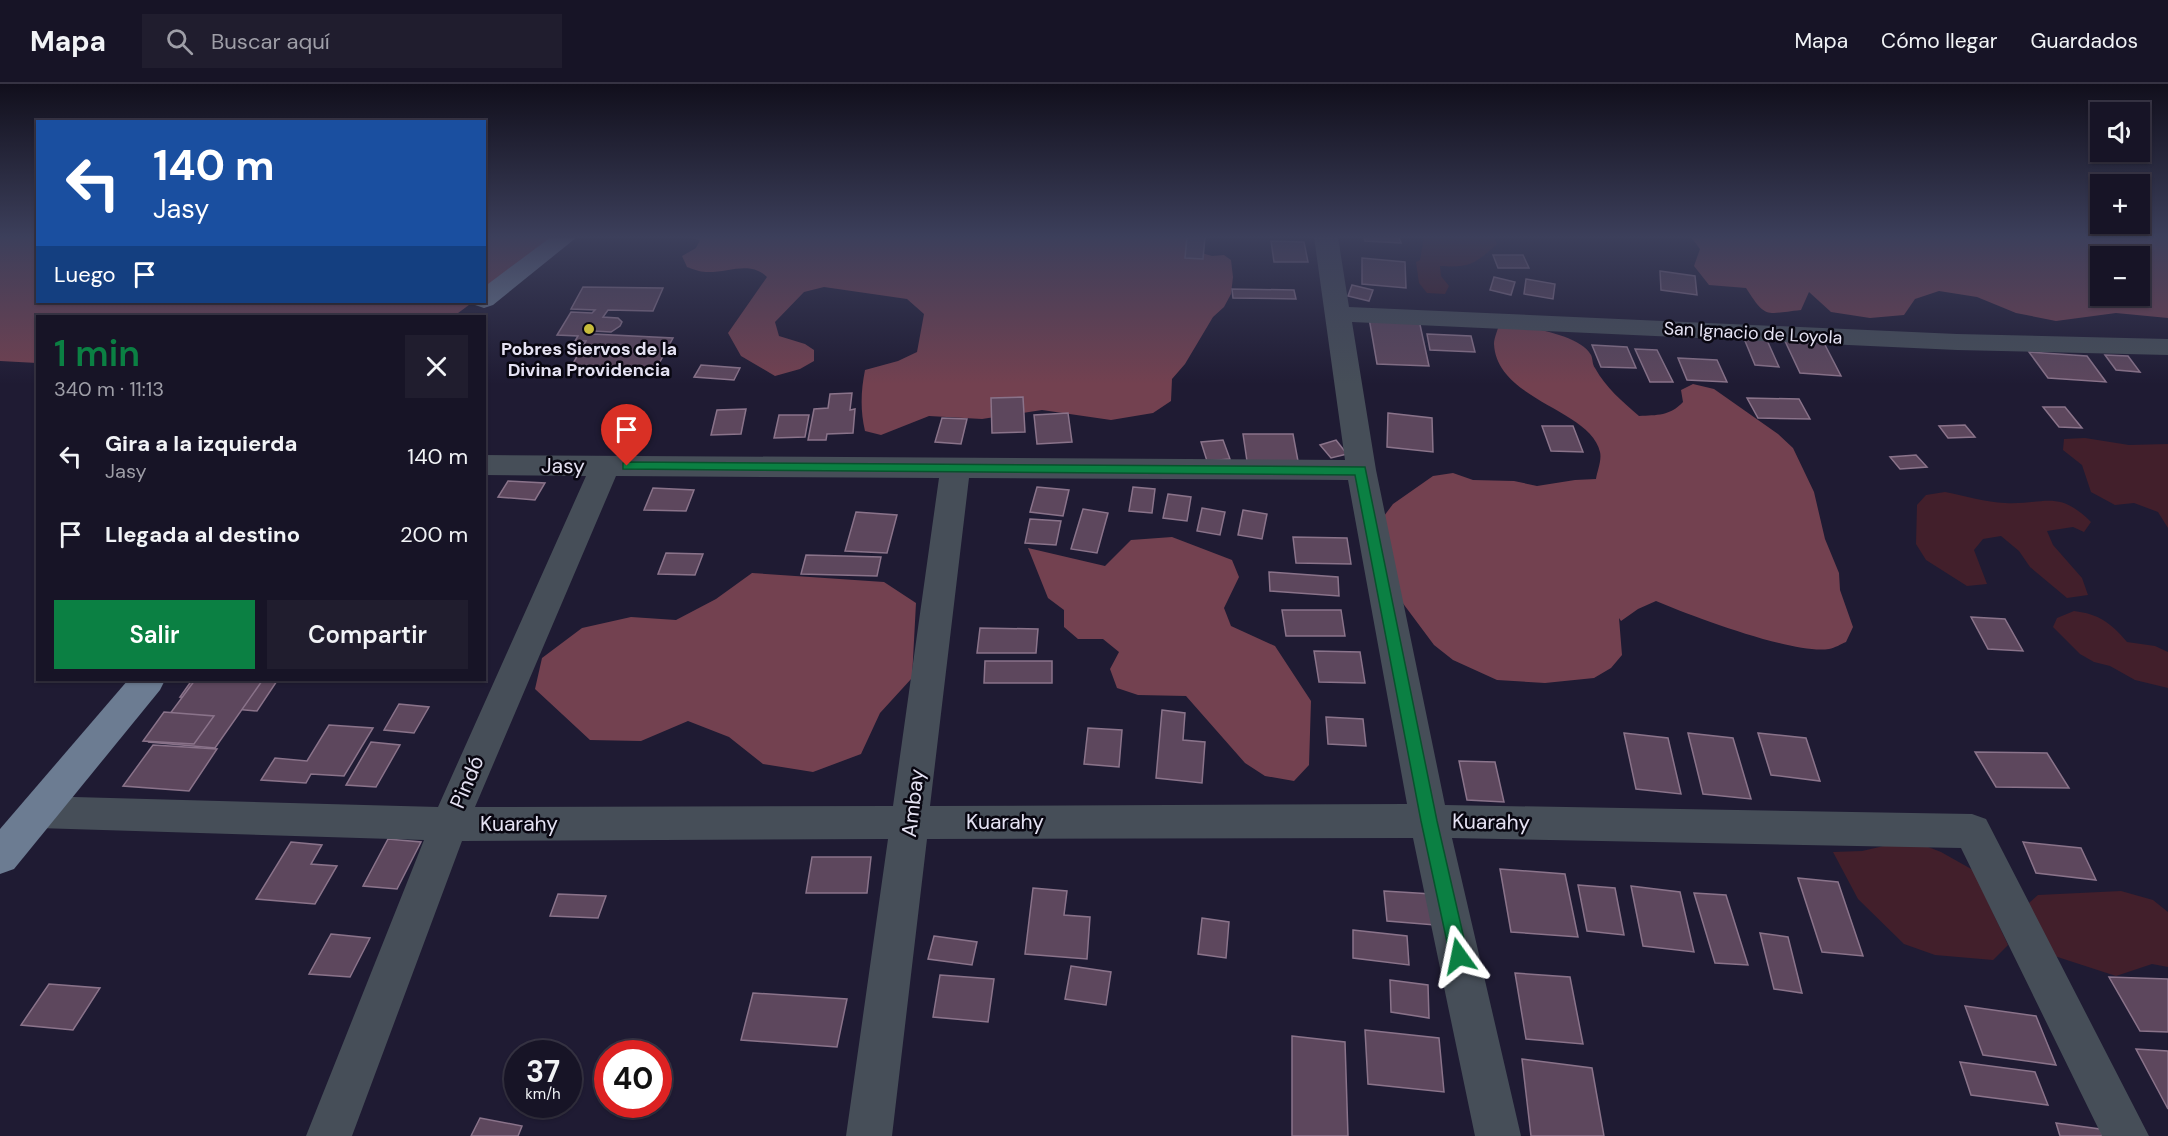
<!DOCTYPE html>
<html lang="es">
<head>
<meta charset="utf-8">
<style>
	body { margin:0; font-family:"DM Sans",sans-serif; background:#201d2e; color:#f1f3f6; height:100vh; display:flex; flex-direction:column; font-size:22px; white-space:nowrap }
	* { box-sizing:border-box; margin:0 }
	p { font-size:20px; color:#9e9ea7 }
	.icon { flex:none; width:33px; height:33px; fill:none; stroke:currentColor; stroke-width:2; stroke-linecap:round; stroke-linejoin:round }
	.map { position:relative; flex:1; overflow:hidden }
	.side { position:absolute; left:36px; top:231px; width:450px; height:366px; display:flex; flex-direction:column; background:#171426; border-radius:0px; box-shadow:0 2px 4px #0004,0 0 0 2px #363343 }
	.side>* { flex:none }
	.guide { position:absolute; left:36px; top:36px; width:450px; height:183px; border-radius:0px; box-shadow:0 2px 4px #0004,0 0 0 2px #363343; background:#1a4fa0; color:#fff; overflow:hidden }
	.controls { position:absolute; left:2090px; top:18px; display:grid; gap:12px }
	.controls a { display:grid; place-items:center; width:60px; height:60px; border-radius:0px; background:#171426; box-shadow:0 2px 4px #0004,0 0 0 2px #363343; font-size:30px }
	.speed { position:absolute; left:504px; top:956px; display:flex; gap:12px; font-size:30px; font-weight:700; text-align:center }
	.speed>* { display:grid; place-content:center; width:78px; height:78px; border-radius:50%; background:#171426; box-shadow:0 2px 4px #0004,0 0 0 2px #363343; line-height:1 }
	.speed small { font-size:15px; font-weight:400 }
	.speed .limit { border:9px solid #d22; background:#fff; color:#111 }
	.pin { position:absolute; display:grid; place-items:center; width:51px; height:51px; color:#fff; margin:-62px -26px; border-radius:50% 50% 50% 0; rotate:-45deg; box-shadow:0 0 6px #0007 }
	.pin .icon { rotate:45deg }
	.me { position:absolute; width:66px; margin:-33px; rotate:348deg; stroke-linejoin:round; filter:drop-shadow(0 0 4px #0008) }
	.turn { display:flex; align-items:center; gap:21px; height:126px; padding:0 18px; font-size:27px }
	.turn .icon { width:78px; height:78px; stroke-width:2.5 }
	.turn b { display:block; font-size:42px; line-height:51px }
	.then { display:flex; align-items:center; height:57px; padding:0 18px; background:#0003; gap:12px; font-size:22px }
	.round { display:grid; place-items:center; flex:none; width:63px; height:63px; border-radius:0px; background:#201d2e }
	.summary { display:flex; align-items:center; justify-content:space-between; height:102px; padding:0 18px }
	h1 { font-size:36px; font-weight:600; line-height:45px; color:#0b8043 }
	.action { display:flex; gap:12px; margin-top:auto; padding:12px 18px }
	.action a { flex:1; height:69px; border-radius:0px; background:#0b8043; color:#fff; font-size:24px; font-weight:600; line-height:69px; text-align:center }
	.action a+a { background:#201d2e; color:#f1f3f6 }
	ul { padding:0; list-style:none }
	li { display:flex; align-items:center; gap:18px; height:78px; padding:0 18px }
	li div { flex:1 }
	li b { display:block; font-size:22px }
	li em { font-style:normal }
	header { display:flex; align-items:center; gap:36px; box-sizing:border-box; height:84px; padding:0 30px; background:#171426; border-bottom:2px solid #363343 }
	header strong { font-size:28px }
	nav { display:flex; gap:33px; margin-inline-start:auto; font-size:21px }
	.search { width:420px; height:54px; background:#201d2e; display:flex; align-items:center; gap:15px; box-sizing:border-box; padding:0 21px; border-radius:0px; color:#9e9ea7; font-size:22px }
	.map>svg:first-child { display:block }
	.green { fill:#421f2b }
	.forest { fill:#734150; fill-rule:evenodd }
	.building { fill:#5d475d; stroke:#8a738a; stroke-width:1.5 }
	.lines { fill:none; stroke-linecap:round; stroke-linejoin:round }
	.minor { fill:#464e58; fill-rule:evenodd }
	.major { fill:#6c7c92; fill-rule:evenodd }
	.route { fill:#0b8043; stroke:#07532c; stroke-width:1.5 }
	.poi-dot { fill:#c7bb3b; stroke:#090711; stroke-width:2 }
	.labels { text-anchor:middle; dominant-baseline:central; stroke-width:5; stroke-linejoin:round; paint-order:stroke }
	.far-street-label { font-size:18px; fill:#e5e2f3; stroke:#090711 }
	.far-poi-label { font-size:18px; font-weight:bold; fill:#e5e2f3; stroke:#090711 }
	.street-label { font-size:21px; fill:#e5e2f3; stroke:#090711 }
</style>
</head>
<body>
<header>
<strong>Mapa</strong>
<div class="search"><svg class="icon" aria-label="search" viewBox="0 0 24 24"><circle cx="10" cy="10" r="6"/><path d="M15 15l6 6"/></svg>Buscar aquí</div>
<nav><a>Mapa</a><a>Cómo llegar</a><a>Guardados</a></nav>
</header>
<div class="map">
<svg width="2168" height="1052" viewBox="0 0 2168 1052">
	<rect width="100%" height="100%" fill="#1f1b33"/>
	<!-- green -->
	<g class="green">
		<path d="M1424 153H1494L1497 160C1475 180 1470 184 1440 182L1441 192 1449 202 1445 210 1427 209 1419 199 1416 178 1420 176Z"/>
		<polygon points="2085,354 2129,361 2168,360 2168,444 2158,428 2134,419 2115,421 2091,408 2082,381 2063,366 2064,355"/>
		<path d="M1945 408C1965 412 1986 418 2005 419 2045 421 2058 405 2091 438L2084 448 2073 443 2047 447 2053 461 2082 494 2088 511 2067 514 2030 483 2019 467 2001 452 1983 455 1974 466 1987 500 1967 502 1926 476 1916 460 1917 421 1926 411Z"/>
		<path d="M2074 527C2099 530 2111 539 2127 558L2155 562 2168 568V604L2135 596 2110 582 2094 578 2080 570 2053 543 2057 534Z"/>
		<polygon points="1910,756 1941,768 1973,786 2008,861 1993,876 1935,871 1904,860 1858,815 1833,768 1862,767"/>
		<polygon points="2121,807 2153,816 2168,828 2168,883 2152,880 2116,892 2033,865 2022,825 2038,811"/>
	</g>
	<!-- forest -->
	<g class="forest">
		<polygon points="0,153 37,153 38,218 473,218 454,232 38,232 37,279 0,277"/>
		<polygon points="485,153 557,153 485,209"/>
		<path d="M685 153H1189L1195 167 1212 172 1224 171 1231 176 1233 193 1231 210 1224 223 1213 233 1185 280 1172 295 1171 317 1153 329 1111 336 1042 326 982 335 929 332 881 351 865 347C860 326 861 306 865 286L898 277 917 268 924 230 907 215 824 203 804 208 775 238 779 252 805 260 814 266V277L800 285 775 292 741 272 728 249 767 193C750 176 728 189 706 188 700 188 693 185 687 183L682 172 696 164 700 156Z"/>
		<path d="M1691 153H2168V234L2116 229 2056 237 2016 229 1977 213 1939 207 1915 215 1904 231 1870 234 1831 228 1809 208 1801 226C1765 230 1766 235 1746 204L1709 201 1694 182 1700 165ZM2139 172V212H2100V172Z"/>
		<path d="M1500 238C1523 243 1579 249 1591 271 1593 275 1592 280 1595 284 1606 304 1622 317 1639 332 1657 331 1670 332 1683 318L1681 306 1693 300 1714 305 1778 350 1793 364 1814 408 1825 455 1839 489 1840 506 1853 543 1846 558C1841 560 1835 564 1829 565 1795 571 1691 532 1656 517L1638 525 1621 537 1619 534 1622 571 1611 584 1594 594 1545 599 1497 596 1453 576 1434 561 1396 510 1384 432 1393 420 1433 392 1453 389 1473 396 1514 397 1537 402 1575 396 1596 395C1597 388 1602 376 1600 368 1591 325 1497 317 1494 260 1494 254 1498 245 1500 238Z"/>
		<polygon points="1172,453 1232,476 1239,493 1224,524 1231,542 1275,562 1311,617 1309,681 1294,697 1265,692 1245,679 1186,612 1138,611 1117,604 1110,585 1119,568 1103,555 1078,555 1064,543 1064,526 1048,514 1028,464 1105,482 1131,456"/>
		<polygon points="752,489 884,498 916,519 912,594 880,629 861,670 813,688 763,680 729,653 688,637 641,657 590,656 535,605 542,574 582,544 631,533 676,536 716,515"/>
	</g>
	<!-- building -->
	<g class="building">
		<polygon points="1187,153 1205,153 1203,175 1185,174"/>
		<polygon points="1364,153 1399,153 1401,159 1365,157"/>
		<polygon points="1271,157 1304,158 1308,178 1274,178"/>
		<polygon points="1493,171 1523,171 1529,184 1498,184"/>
		<polygon points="1362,174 1405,178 1406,204 1362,200"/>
		<polygon points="1660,187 1695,192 1697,211 1661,206"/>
		<polygon points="1494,193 1515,198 1511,211 1490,206"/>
		<polygon points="1526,195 1555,200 1553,215 1524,210"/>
		<polygon points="1352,201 1373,206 1369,217 1348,212"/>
		<polygon points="583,203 663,204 653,227 608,226 603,233 618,234 622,238 620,242 611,248 594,247 593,250 673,254 656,285 572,281 586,257 575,257 578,252 557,251 571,228 592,229 595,226 571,225"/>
		<polygon points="1232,205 1294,206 1296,215 1233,214"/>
		<polygon points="1369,234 1419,236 1429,282 1377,280"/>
		<polygon points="1427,250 1471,252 1475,268 1430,266"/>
		<polygon points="1743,252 1766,254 1779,283 1755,281"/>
		<polygon points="1785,257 1824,259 1841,292 1800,289"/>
		<polygon points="1592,261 1627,263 1636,284 1601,283"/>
		<polygon points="1635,265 1657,266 1673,298 1650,298"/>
		<polygon points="2029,268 2087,272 2106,298 2048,294"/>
		<polygon points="2105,271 2128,272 2140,288 2116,286"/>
		<polygon points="1678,274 1717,276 1727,298 1687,296"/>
		<polygon points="701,281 740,284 734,296 694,293"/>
		<polygon points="852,309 850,326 855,325 853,349 827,350 826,356 808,356 814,325 828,324 830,310"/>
		<polygon points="1023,313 1025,348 992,349 991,314"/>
		<polygon points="1747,314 1799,315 1810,335 1758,334"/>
		<polygon points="2043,323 2065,323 2082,344 2059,343"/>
		<polygon points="746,325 741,350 711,351 717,326"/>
		<polygon points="1068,329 1072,358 1037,360 1034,331"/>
		<polygon points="1388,329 1432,334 1433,368 1387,363"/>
		<polygon points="779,331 809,331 805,353 774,354"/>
		<polygon points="942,334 967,335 961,360 935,358"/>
		<polygon points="1965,341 1975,353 1948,354 1939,342"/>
		<polygon points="1542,342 1573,342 1583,368 1551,367"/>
		<polygon points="1243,350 1293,350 1298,377 1247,377"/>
		<polygon points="1223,356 1230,375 1207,377 1201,358"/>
		<polygon points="1336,356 1347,370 1331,374 1320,361"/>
		<polygon points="1916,371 1927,383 1900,385 1890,373"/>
		<polygon points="508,397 545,399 535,416 498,413"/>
		<polygon points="1037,403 1069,406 1063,432 1030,428"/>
		<polygon points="1133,403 1155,405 1152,429 1129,427"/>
		<polygon points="653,404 694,406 686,427 644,426"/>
		<polygon points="1168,410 1191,413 1187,437 1163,434"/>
		<polygon points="1202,424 1225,428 1220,451 1197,447"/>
		<polygon points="1083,425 1108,429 1097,469 1071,465"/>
		<polygon points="1243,426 1267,430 1262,455 1238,451"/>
		<polygon points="856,428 897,431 887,469 845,467"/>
		<polygon points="1030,435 1061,437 1056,461 1025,459"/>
		<polygon points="1293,453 1347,454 1351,480 1296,479"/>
		<polygon points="666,469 703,470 695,491 658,490"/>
		<polygon points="806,471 881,473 877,492 801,490"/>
		<polygon points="1269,488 1338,493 1339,512 1270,507"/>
		<polygon points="1282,526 1341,526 1345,552 1286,552"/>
		<polygon points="1971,533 2005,535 2023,567 1988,565"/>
		<polygon points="980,544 1038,545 1036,569 977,569"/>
		<polygon points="1314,567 1360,568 1365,599 1319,598"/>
		<polygon points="985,577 1052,577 1052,599 984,599"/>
		<polygon points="192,596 261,596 277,597 257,627 224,624 230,616 180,613"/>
		<polygon points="195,596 262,597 215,664 149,658"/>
		<polygon points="399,620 429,623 414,649 384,646"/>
		<polygon points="1162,626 1185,629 1183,656 1205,658 1202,699 1156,694"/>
		<polygon points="164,628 214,632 194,660 143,657"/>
		<polygon points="1326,633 1363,635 1366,662 1328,660"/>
		<polygon points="329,641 373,644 344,692 311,690 306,699 261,696 275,674 307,677"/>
		<polygon points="1088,644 1122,646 1119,683 1084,680"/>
		<polygon points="1624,649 1668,654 1681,710 1636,705"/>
		<polygon points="1688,649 1733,654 1751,715 1703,710"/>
		<polygon points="1758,649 1806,654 1820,697 1771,691"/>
		<polygon points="371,658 400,661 376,703 346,701"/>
		<polygon points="153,661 217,665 189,707 123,702"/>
		<polygon points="1975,668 2047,669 2069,704 1996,703"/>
		<polygon points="1459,677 1495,678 1504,718 1467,716"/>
		<polygon points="388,755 421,758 397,805 363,802"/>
		<polygon points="291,758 322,761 311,780 337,782 315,820 256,815"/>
		<polygon points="2023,758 2081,764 2096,796 2036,789"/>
		<polygon points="812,773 871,773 867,809 806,809"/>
		<polygon points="1500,785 1565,790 1578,853 1511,848"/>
		<polygon points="1798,794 1838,798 1863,872 1822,868"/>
		<polygon points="1578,801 1615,804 1624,851 1587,847"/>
		<polygon points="1631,802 1680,808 1694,868 1643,862"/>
		<polygon points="1033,804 1067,807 1064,831 1090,833 1087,875 1025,870"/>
		<polygon points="1384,807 1432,810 1435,841 1387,837"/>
		<polygon points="1694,809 1726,811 1748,881 1715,879"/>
		<polygon points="558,810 606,812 598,834 550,832"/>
		<polygon points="1202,834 1229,838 1226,874 1198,870"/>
		<polygon points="1353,846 1407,852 1409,881 1353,874"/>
		<polygon points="1760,849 1788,853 1802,909 1774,905"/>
		<polygon points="331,850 370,854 350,893 309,890"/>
		<polygon points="934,852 977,858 972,881 928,875"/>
		<polygon points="1071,882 1111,888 1106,921 1065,915"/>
		<polygon points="1515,889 1570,893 1583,960 1526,955"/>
		<polygon points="940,891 994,895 988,938 933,933"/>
		<polygon points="2109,893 2168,895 2168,948 2140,947"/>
		<polygon points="1390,896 1428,901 1429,934 1391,928"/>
		<polygon points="49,900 100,904 73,946 21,941"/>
		<polygon points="753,909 847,915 837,963 741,956"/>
		<polygon points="1965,922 2036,932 2056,981 1983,971"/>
		<polygon points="1365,946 1439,954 1444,1008 1368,1000"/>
		<polygon points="1292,952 1345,958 1348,1052 1292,1052"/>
		<polygon points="2136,965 2168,967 2168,1025"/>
		<polygon points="1522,975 1592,984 1604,1052 1531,1052"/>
		<polygon points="1960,978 2035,988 2048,1021 1971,1011"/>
		<polygon points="480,1034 522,1042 518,1052 471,1052"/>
		<polygon points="2056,1039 2100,1045 2103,1052 2060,1052"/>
	</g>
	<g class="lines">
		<!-- minor -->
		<path class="minor" d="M1314 153H1338L1349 223 1957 250 2168 255V271L1957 266 1352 238 1376 386 1445 721 1972 730 1986 735 2149 1052H2102L1961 764 1452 754 1521 1052H1475L1413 754 927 755 892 1052H846L888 755 462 757 352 1052H306L424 756 38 744 25 740 19 728 25 716 38 712 438 723 586 392 484 391V371L1345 376ZM616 392 939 394 893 722 475 723ZM969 394 1348 396 1407 720 930 722Z"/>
		<!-- major -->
		<g class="major">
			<polygon points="551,153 577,153 493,221 484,224 475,221 472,218 484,218 484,203"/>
			<polygon points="128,596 165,596 160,606 14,785 0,790 0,745"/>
		</g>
	</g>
	<!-- sky -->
	<linearGradient id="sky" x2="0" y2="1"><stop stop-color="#110f1c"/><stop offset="0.51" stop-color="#3c3f5b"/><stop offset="1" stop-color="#3c3f5b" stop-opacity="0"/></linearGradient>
	<rect width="2168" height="300" fill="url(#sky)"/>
	<!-- route -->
	<polygon class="route" points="627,378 1365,383 1437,737 1468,872 1465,878 1459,880 1453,878 1450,872 1421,737 1355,391 623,385 623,379"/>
	<!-- markers -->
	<circle class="poi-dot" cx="589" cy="245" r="6"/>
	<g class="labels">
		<!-- far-street labels -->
		<g class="far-street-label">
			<text transform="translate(1753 249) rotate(3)">San Ignacio de Loyola</text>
		</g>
		<!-- far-poi labels -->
		<g class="far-poi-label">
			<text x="589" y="265">Pobres Siervos de la<tspan x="589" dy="21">Divina Providencia</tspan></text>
		</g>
		<!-- street labels -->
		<g class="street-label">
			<text transform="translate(563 382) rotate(1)">Jasy</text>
			<text transform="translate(467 698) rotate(-67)">Pindó</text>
			<text transform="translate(913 719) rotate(-83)">Ambay</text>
			<text x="1005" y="738">Kuarahy</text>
			<text transform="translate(1491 738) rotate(1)">Kuarahy</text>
			<text x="519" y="740">Kuarahy</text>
		</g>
	</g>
</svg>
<div class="controls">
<a><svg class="icon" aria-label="sound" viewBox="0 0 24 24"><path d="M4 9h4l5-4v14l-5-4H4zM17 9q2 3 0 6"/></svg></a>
<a>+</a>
<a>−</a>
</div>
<div class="speed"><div>37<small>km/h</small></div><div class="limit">40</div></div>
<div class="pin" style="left:627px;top:382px;background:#d93025"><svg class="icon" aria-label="arrive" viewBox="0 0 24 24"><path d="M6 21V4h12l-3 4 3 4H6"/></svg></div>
<svg class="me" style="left:1459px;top:872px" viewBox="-20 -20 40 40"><path d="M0-17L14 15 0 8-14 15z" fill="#0b8043" stroke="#fff" stroke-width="4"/></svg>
<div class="guide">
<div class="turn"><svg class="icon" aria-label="left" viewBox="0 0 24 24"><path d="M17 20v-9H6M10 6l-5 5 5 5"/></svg><div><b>140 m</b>Jasy</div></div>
<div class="then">Luego<svg class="icon" aria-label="arrive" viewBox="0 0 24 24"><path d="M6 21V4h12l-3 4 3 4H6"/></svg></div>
</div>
<section class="side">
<div class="summary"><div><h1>1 min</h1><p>340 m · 11:13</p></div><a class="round"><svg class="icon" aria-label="close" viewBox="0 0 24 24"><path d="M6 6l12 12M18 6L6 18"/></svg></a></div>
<ul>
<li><svg class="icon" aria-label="left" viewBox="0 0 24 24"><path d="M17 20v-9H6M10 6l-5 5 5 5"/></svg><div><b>Gira a la izquierda</b><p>Jasy</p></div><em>140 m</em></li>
<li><svg class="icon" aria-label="arrive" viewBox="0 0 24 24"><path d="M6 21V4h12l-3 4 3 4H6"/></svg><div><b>Llegada al destino</b></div><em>200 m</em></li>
</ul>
<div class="action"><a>Salir</a><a>Compartir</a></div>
</section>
</div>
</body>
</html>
